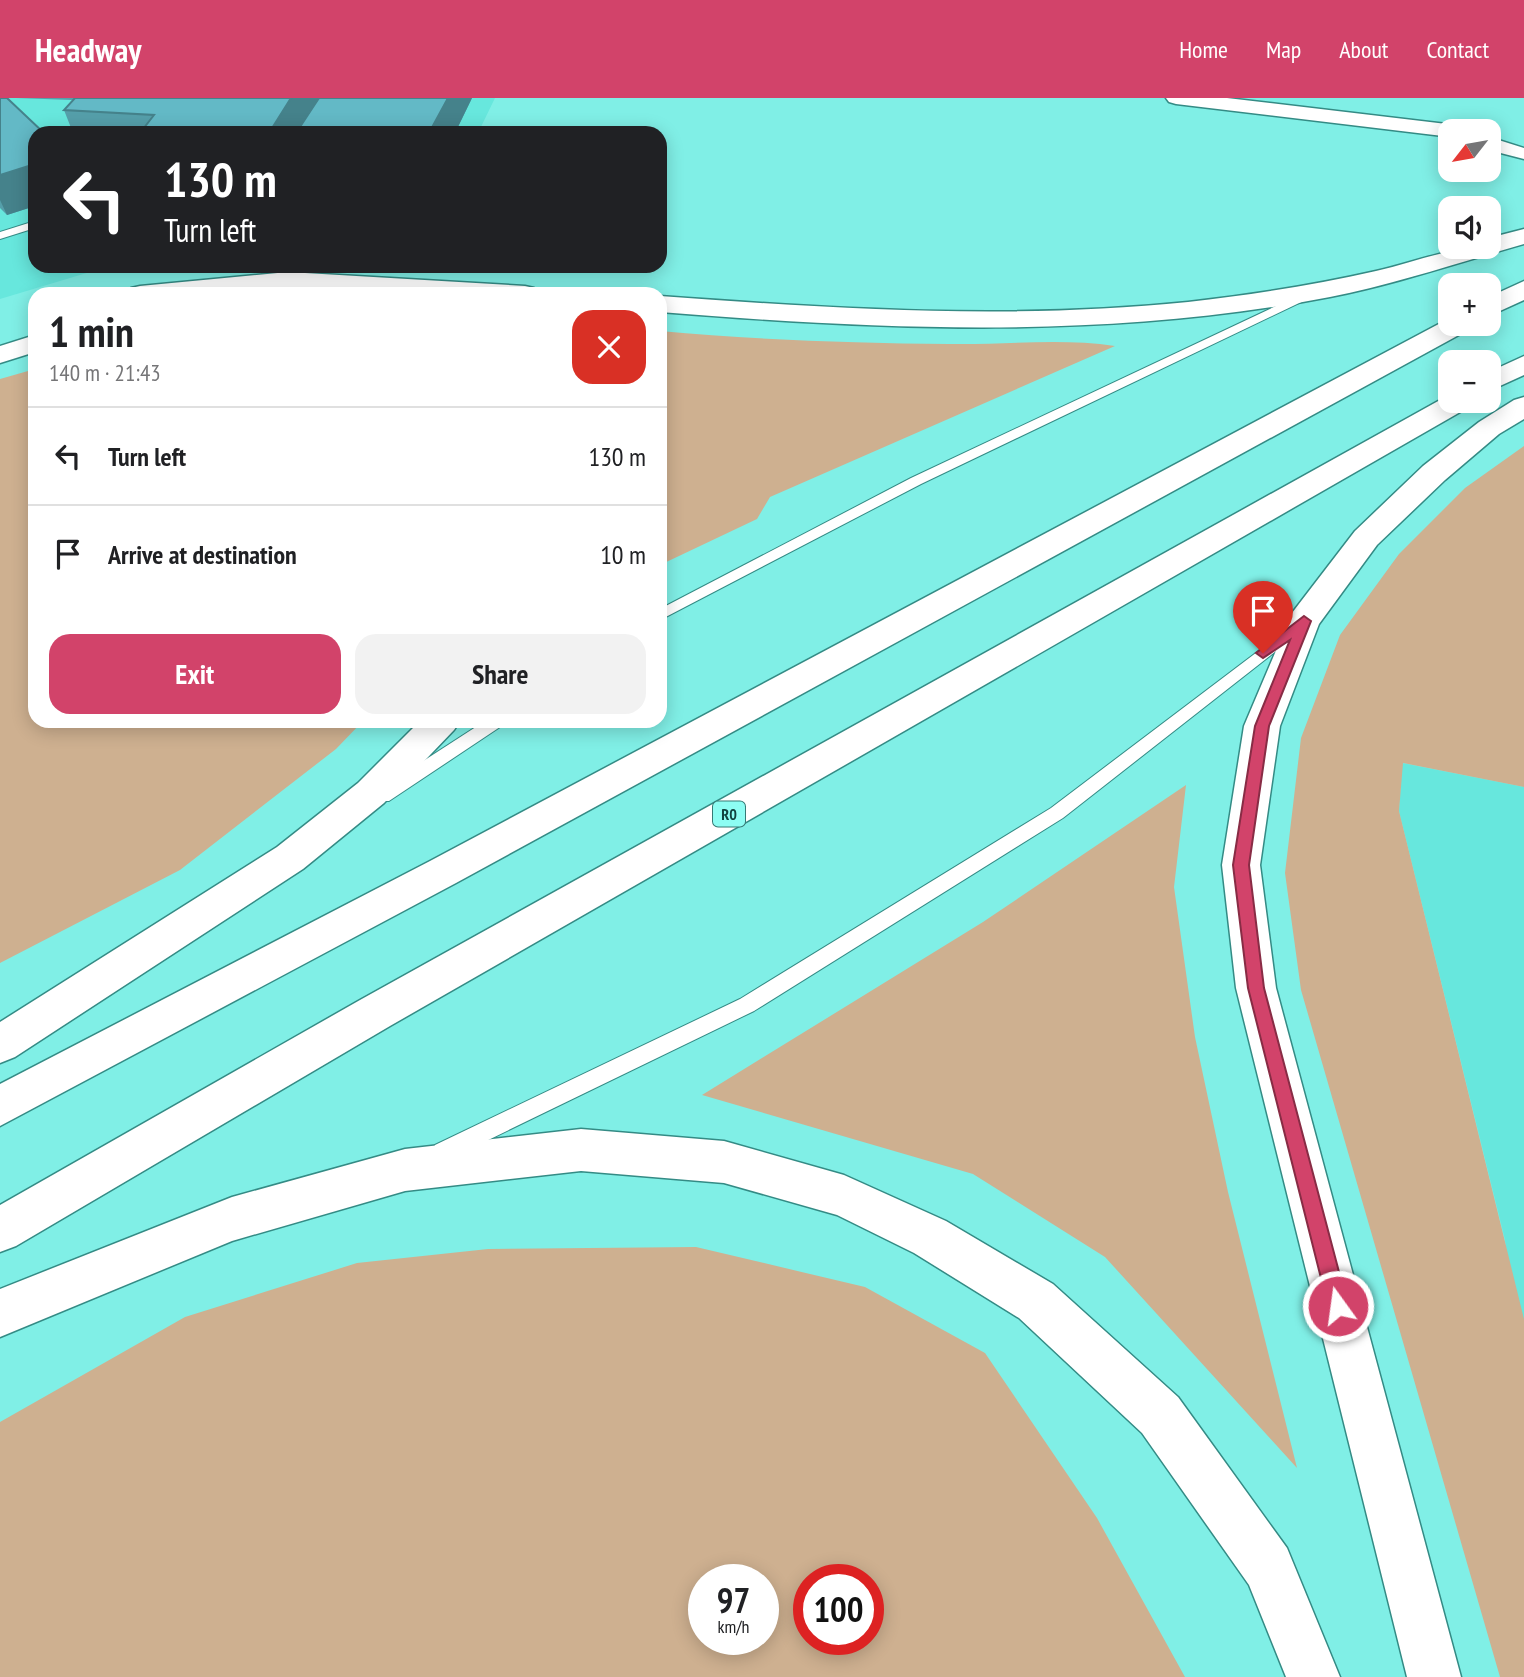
<!DOCTYPE html>
<html lang="en">
<head>
<meta charset="utf-8">
<style>
	body { margin:0; font-family:"PT Sans Narrow",sans-serif; background:#f2f2f2; color:#202124; height:100vh; display:flex; flex-direction:column; font-size:26px; white-space:nowrap }
	* { box-sizing:border-box; margin:0 }
	p { font-size:23px; color:#757577 }
	.icon { flex:none; width:38px; height:38px; fill:none; stroke:currentColor; stroke-width:2; stroke-linecap:round; stroke-linejoin:round }
	.map { position:relative; flex:1; overflow:hidden }
	.side { position:absolute; left:28px; top:189px; width:639px; height:441px; display:flex; flex-direction:column; background:#fff; border-radius:21px; box-shadow:0 4px 18px #0003 }
	.side>* { flex:none }
	.banner { position:absolute; left:28px; top:28px; width:639px; height:147px; border-radius:21px; box-shadow:0 4px 18px #0003; background:#202124; color:#fff; overflow:hidden }
	.needle { width:46px; rotate:239deg }
	.controls { position:absolute; left:1438px; top:21px; display:grid; gap:14px }
	.controls a { display:grid; place-items:center; width:63px; height:63px; border-radius:14px; background:#fff; box-shadow:0 4px 18px #0003; font-size:35px }
	.speed { position:absolute; left:688px; top:1466px; display:flex; gap:14px; font-size:35px; font-weight:700; text-align:center }
	.speed>* { display:grid; place-content:center; width:91px; height:91px; border-radius:50%; background:#fff; box-shadow:0 4px 18px #0003; line-height:1 }
	.speed small { font-size:18px; font-weight:400 }
	.speed .limit { border:10px solid #d22; background:#fff; color:#111 }
	.pin { position:absolute; display:grid; place-items:center; width:60px; height:60px; color:#fff; margin:-72px -30px; border-radius:50% 50% 50% 0; rotate:-45deg; box-shadow:0 0 7px #0007 }
	.pin .icon { rotate:45deg }
	.me { position:absolute; width:77px; margin:-38px; rotate:346deg; stroke-linejoin:round; filter:drop-shadow(0 0 5px #0008) }
	.turn { display:flex; align-items:center; gap:24px; height:147px; padding:0 21px; font-size:32px }
	.turn .icon { width:91px; height:91px; stroke-width:2.5 }
	.turn b { display:block; font-size:49px; line-height:60px }
	.round { display:grid; place-items:center; flex:none; width:74px; height:74px; border-radius:21px; background:#f2f2f2 }
	.head { display:flex; align-items:center; justify-content:space-between; height:119px; padding:0 21px }
	h1 { font-size:42px; font-weight:800; line-height:52px }
	.button { display:flex; gap:14px; margin-top:auto; padding:14px 21px }
	.button a { flex:1; height:80px; border-radius:21px; background:#d2436a; color:#fff; font-size:28px; font-weight:800; line-height:80px; text-align:center }
	.button a+a { background:#f2f2f2; color:#202124 }
	ul { padding:0; list-style:none }
	li { display:flex; align-items:center; gap:21px; height:98px; padding:0 21px; border-top:2px solid #e0e0e0 }
	li div { flex:1 }
	li b { display:block; font-size:26px }
	li em { font-style:normal }
	header { display:flex; align-items:center; gap:42px; box-sizing:border-box; height:98px; padding:0 35px; background:#d2436a; color:#fff }
	header strong { font-size:33px }
	nav { display:flex; gap:38px; margin-inline-start:auto; font-size:24px }
	.map>svg:first-child { display:block }
	.built { fill:#67e7dd }
	.green { fill:#ceb090; fill-rule:evenodd }
	.lines { fill:none; stroke-linecap:round; stroke-linejoin:round }
	.service-casing { stroke:#348b85; stroke-width:2 }
	.minor-casing { stroke:#348b85; stroke-width:3 }
	.motorway-casing { stroke:#348b85; stroke-width:3 }
	.service { fill:#fff; fill-rule:evenodd }
	.minor { fill:#fff; fill-rule:evenodd }
	.motorway { fill:#fff; fill-rule:evenodd }
	.wall { fill:#559faa }
	.shaded-wall { fill:#45828b }
	.building { fill:#63b9c6; stroke:#45828b; stroke-width:2 }
	.route { fill:#d2436a; stroke:#882c45; stroke-width:2 }
	.labels { text-anchor:middle; dominant-baseline:central; stroke-width:5; stroke-linejoin:round; paint-order:stroke }
	.shield { fill:#8dfdf3; stroke:#367a75; stroke-width:2 }
	.shield-label { font-size:16px; font-weight:bold; fill:#11423f }
</style>
</head>
<body>
<header>
<strong>Headway</strong>
<nav><a>Home</a><a>Map</a><a>About</a><a>Contact</a></nav>
</header>
<div class="map">
<svg width="1524" height="1579" viewBox="0 0 1524 1579">
	<rect width="100%" height="100%" fill="#80efe6"/>
	<!-- built -->
	<g class="built">
		<polygon points="0,0 495,0 478,35 35,35 35,168 110,168 0,201"/>
		<polygon points="1402,665 1524,689 1524,1323 1505,1142 1399,713"/>
	</g>
	<!-- green -->
	<g class="green">
		<path d="M660 233C756 242 853 245 949 246 1004 247 1061 240 1115 248L770 399 757 421 660 467Z"/>
		<polygon points="35,271 35,623 363,623 336,651 180,772 0,865 0,281"/>
		<polygon points="1524,348 1524,689 1403,665 1399,713 1524,1221 1524,1579 1500,1579 1301,892 1285,775 1301,640 1340,537 1399,456 1465,390"/>
		<polygon points="1186,687 1174,789 1195,939 1228,1094 1297,1370 1105,1159 973,1076 702,997 983,824"/>
		<path d="M696 1149 865 1189 985 1255 1097 1420 1185 1579H0V1324L185 1219 357 1165 488 1151ZM704 1482H763V1542H704ZM808 1482H868V1542H808Z"/>
	</g>
	<g class="lines">
		<defs>
			<g id="service">
				<polygon points="35,123 35,130 0,141 0,134"/>
				<polygon points="1310,192 1320,195 921,386 660,522 660,511 911,380"/>
				<polygon points="1298,523 1303,524 1306,528 1303,532 1063,720 754,913 449,1061 442,1063 435,1061 432,1054 435,1047 740,901 1051,710"/>
				<polygon points="485,623 505,623 503,627 389,703 377,703 375,698 377,693"/>
			</g>
			<g id="minor">
				<polygon points="1166,0 1227,0 1455,27 1462,29 1465,33 1451,33 1451,39 1176,6 1169,4"/>
				<polygon points="1489,39 1524,50 1524,61 1489,52"/>
			</g>
			<g id="motorway">
				<path d="M1524 131V146C1460 164 1396 186 1330 199 1109 242 883 232 660 214V198C836 211 1012 222 1188 204 1251 197 1314 187 1376 173 1416 164 1449 149 1489 149V140Z"/>
				<polygon points="288,174 525,188 534,190 538,196 393,196 288,190 203,196 127,196 131,190 140,188"/>
				<polygon points="1524,183 1524,202 1489,218 1489,199"/>
				<polygon points="1450,220 1451,226 1472,226 1468,232 456,785 0,1028 0,986 430,763"/>
				<polygon points="35,237 35,254 0,265 0,248"/>
				<polygon points="1524,258 1524,277 1489,293 1489,274"/>
				<polygon points="1449,297 1451,303 1473,303 1469,309 390,928 16,1148 0,1154 0,1107 360,902"/>
				<polygon points="1524,299 1524,321 1499,336 1445,382 1377,447 1319,526 1280,628 1260,767 1276,890 1461,1579 1407,1579 1236,890 1222,767 1244,628 1292,515 1355,433 1423,368 1479,324 1514,302"/>
				<polygon points="420,623 460,623 454,632 384,705 303,771 15,959 0,965 0,924 277,749 358,685"/>
				<polygon points="581,1031 724,1043 844,1077 946,1123 1053,1186 1178,1299 1287,1450 1340,1579 1286,1579 1249,1487 1142,1335 1019,1220 914,1155 837,1117 724,1085 581,1073 405,1093 232,1143 0,1239 0,1191 232,1099 405,1051"/>
			</g>
		</defs>
		<!-- service casing -->
		<use href="#service" class="service-casing"/>
		<!-- minor casing -->
		<use href="#minor" class="minor-casing"/>
		<!-- motorway casing -->
		<use href="#motorway" class="motorway-casing"/>
		<!-- service -->
		<use href="#service" class="service"/>
		<!-- minor -->
		<use href="#minor" class="minor"/>
		<!-- motorway -->
		<use href="#motorway" class="motorway"/>
	</g>
	<!-- wall -->
	<g class="wall">
		<polygon points="0,0 35,35 35,108 7,117 0,110"/>
		<polygon points="16,0 472,0 455,35 73,35 64,12 73,2"/>
	</g>
	<!-- shaded-wall -->
	<g class="shaded-wall">
		<polygon points="291,0 323,0 302,35 269,35"/>
		<polygon points="448,0 472,0 455,35 429,35"/>
		<polygon points="35,66 35,108 7,117 0,102 0,77"/>
	</g>
	<!-- building -->
	<g class="building">
		<polygon points="0,0 7,0 44,35 35,35 35,66 0,77"/>
		<polygon points="75,0 291,0 269,35 140,35 154,17 64,12"/>
		<polygon points="319,0 448,0 429,35 296,35"/>
	</g>
	<!-- route -->
	<polygon class="route" points="1304,518 1311,523 1269,628 1249,767 1264,890 1348,1208 1345,1215 1338,1218 1331,1215 1328,1208 1248,890 1233,767 1255,628 1290,542 1263,560 1256,555"/>
	<g class="labels">
		<!-- shield labels -->
		<rect class="shield" x="713" y="703.5" width="32" height="25" rx="5"/>
		<g class="shield-label">
			<text x="729" y="716">R0</text>
		</g>
	</g>
</svg>
<div class="controls">
<a><svg class="needle" viewBox="-14 -14 28 28"><path d="M0-13l5 13h-10z" fill="#e53935"/><path d="M0 13l5-13h-10z" fill="#757577"/></svg></a>
<a><svg class="icon" aria-label="sound" viewBox="0 0 24 24"><path d="M4 9h4l5-4v14l-5-4H4zM17 9q2 3 0 6"/></svg></a>
<a>+</a>
<a>−</a>
</div>
<div class="speed"><div>97<small>km/h</small></div><div class="limit">100</div></div>
<div class="pin" style="left:1263px;top:555px;background:#d93025"><svg class="icon" aria-label="arrive" viewBox="0 0 24 24"><path d="M6 21V4h12l-3 4 3 4H6"/></svg></div>
<svg class="me" style="left:1338px;top:1208px" viewBox="-20 -20 40 40"><circle r="17" fill="#d2436a" stroke="#fff" stroke-width="3"/><path d="M0-11L8 9 0 5-8 9z" fill="#fff"/></svg>
<div class="banner">
<div class="turn"><svg class="icon" aria-label="left" viewBox="0 0 24 24"><path d="M17 20v-9H6M10 6l-5 5 5 5"/></svg><div><b>130 m</b>Turn left</div></div>
</div>
<section class="side">
<div class="head"><div><h1>1 min</h1><p>140 m · 21:43</p></div><a class="round" style="background:#d93025;color:#fff"><svg class="icon" aria-label="close" viewBox="0 0 24 24"><path d="M6 6l12 12M18 6L6 18"/></svg></a></div>
<ul>
<li><svg class="icon" aria-label="left" viewBox="0 0 24 24"><path d="M17 20v-9H6M10 6l-5 5 5 5"/></svg><div><b>Turn left</b></div><em>130 m</em></li>
<li><svg class="icon" aria-label="arrive" viewBox="0 0 24 24"><path d="M6 21V4h12l-3 4 3 4H6"/></svg><div><b>Arrive at destination</b></div><em>10 m</em></li>
</ul>
<div class="button"><a>Exit</a><a>Share</a></div>
</section>
</div>
</body>
</html>
